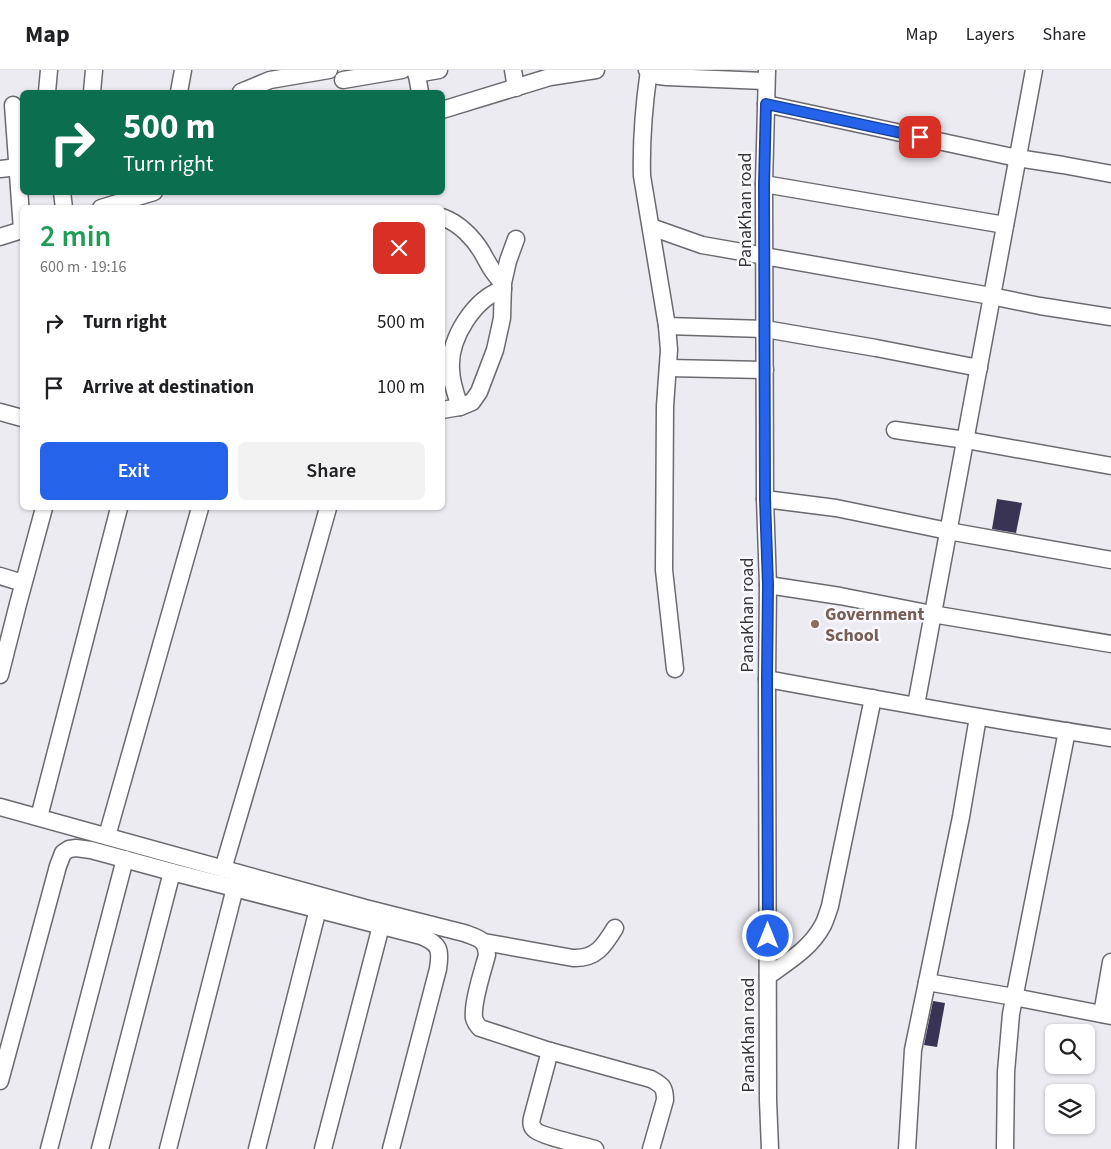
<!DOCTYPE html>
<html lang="en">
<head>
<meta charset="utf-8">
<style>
	body { margin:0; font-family:"Source Sans 3",sans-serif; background:#f2f2f2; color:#202124; height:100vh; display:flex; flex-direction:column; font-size:19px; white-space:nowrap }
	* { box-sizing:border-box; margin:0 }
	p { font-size:16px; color:#757577 }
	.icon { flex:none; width:28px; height:28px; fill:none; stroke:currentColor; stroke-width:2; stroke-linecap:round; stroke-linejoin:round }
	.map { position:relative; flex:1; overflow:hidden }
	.panel { position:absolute; left:20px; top:135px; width:425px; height:305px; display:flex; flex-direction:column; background:#fff; border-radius:8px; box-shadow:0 1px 4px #0004 }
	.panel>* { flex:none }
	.guide { position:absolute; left:20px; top:20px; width:425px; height:105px; border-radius:8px; box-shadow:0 1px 4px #0004; background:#0b6e4f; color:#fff; overflow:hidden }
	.tools { position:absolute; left:1045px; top:954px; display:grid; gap:10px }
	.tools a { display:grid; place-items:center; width:50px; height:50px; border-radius:8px; background:#fff; box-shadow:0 1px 4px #0004; font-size:25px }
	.pin { position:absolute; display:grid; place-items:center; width:42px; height:42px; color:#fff; margin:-21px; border-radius:10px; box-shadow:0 2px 8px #0006 }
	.me { position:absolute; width:55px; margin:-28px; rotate:0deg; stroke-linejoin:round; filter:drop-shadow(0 0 4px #0008) }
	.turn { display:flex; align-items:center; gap:18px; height:105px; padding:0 20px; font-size:22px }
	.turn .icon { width:65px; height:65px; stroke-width:2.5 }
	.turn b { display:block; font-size:35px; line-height:42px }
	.round { display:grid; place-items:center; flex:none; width:52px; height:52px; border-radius:8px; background:#f2f2f2 }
	.summary { display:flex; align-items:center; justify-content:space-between; height:85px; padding:0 20px }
	h1 { font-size:30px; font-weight:600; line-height:38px; color:#1e9e55 }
	.button { display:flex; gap:10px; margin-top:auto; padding:10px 20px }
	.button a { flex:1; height:58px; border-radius:8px; background:#2563eb; color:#fff; font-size:20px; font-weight:600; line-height:58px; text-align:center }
	.button a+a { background:#f2f2f2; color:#202124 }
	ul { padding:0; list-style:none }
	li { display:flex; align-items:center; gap:15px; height:65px; padding:0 20px }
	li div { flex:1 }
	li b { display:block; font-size:19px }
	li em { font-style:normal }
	header { display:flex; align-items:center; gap:30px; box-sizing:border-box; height:70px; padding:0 25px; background:#fff; border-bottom:1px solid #e0e0e0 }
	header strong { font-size:24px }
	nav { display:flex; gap:28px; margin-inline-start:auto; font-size:18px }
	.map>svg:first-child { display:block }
	.building { fill:#393454 }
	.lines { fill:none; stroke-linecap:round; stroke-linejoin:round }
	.minor-casing { stroke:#6b6a6f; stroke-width:19 }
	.minor { stroke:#fff; stroke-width:16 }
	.route-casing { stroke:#184099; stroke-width:12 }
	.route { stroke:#2563eb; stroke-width:9 }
	.education-dot { fill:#8d6e63; stroke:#f9f8fe; stroke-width:2 }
	.labels { text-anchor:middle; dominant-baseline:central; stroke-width:5; stroke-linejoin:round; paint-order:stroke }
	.street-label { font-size:18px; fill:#343336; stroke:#f9f8fe }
	.education-label { font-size:18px; font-weight:bold; fill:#785e54; stroke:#f9f8fe; text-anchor:start }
</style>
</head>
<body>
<header>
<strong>Map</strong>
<nav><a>Map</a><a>Layers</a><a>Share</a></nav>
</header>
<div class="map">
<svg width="1111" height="1079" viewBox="0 0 1111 1079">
	<rect width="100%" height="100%" fill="#ebebf1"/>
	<!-- building -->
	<g class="building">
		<polygon points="997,429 1022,433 1016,463 992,459"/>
		<polygon points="933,931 945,933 937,977 924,975"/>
	</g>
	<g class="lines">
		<defs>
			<g id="minor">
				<polyline points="416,0 420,22"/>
				<polyline points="513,0 516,18"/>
				<polyline points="647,0 659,6 667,7 766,11"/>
				<path d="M649 0C644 35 641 71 642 106L667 256 669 280 665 336 664 500 675 599"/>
				<polyline points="767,0 764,114 765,429 768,515 767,609 768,1030 770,1079"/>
				<polyline points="416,4 439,0"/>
				<polyline points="343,10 402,0"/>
				<polyline points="47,22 49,0"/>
				<polyline points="92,22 94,0"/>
				<polyline points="179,22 183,0"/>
				<polyline points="241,22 270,10 329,0"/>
				<polyline points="766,34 1017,88 1063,95 1111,104"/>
				<polyline points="442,40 550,7 596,0"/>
				<polyline points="0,99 18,97"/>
				<polyline points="764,114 1005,155"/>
				<polyline points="62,122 64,138"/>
				<polyline points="101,138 154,122"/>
				<path d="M442 147C459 153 474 168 483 184 489 195 494 205 503 213"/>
				<polyline points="651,157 702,175 991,226 1040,236 1111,247"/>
				<polyline points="0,167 22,160 13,35"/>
				<polyline points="667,256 765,259 876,278 979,298"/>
				<polyline points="668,298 765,300"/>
				<path d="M460 337C456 325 451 312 451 299 449 268 474 229 503 219"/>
				<polyline points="442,340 460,337 472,332 479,322 495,280 499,262 502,248 503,213 508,191 516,169"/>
				<polyline points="0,342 22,348"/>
				<polyline points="895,360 966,370 1111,396"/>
				<polyline points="765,429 836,438 948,461 1111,490"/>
				<polyline points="0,506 23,513"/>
				<polyline points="768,515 840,526 932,544 1111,574"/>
				<polyline points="0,605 18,534 44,438"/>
				<path d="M767 609C881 630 996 651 1111 668"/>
				<polyline points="916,635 1034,0"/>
				<path d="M0 737 365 838 464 863C478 868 486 869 487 885 483 900 472 933 474 948 475 952 477 955 480 958L550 981 651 1009C662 1015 665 1017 665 1030L651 1079"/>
				<polyline points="39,747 119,438"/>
				<polyline points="107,766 200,438"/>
				<polyline points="223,799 297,548 328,438"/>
				<path d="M484 872 573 888C596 889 604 876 615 858"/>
				<path d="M768 906C789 891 811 878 823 855 826 849 828 842 830 836L873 628"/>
				<polyline points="927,912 1014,927 1111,946"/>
				<polyline points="1102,944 1111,892"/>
				<path d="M550 981 532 1048C531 1052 531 1056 534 1059 538 1065 585 1076 595 1079"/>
				<path d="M0 1011 58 796 63 783 69 779 76 778 91 780 172 802 421 866C440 874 441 880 438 899L391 1079"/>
				<polyline points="49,1079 125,789"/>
				<polyline points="100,1079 172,802"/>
				<polyline points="168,1079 235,818"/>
				<polyline points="257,1079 318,839"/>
				<polyline points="323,1079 381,856"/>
				<polyline points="907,1079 913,980 961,747 978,647"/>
				<polyline points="1005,1079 1006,1002 1011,944 1067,661"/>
			</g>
		</defs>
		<!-- minor casing -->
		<use href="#minor" class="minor-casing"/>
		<!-- minor -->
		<use href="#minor" class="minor"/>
	</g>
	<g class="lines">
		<defs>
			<polyline id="route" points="768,866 767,608 768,515 765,429 764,114 766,34 920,67"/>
		</defs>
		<!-- route casing -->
		<use href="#route" class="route-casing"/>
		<!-- route -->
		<use href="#route" class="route"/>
	</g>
	<!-- markers -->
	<circle class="education-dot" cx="815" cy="554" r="5"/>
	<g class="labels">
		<!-- street labels -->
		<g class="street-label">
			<text transform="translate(745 140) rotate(-90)">PanaKhan road</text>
			<text transform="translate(747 545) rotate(-90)">PanaKhan road</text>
			<text transform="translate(748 965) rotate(-90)">PanaKhan road</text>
		</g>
		<!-- education labels -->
		<g class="education-label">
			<text x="825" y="544">Government<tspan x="825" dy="21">School</tspan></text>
		</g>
	</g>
</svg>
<div class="tools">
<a><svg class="icon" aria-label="search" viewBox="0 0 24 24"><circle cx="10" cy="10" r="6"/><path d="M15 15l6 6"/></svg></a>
<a><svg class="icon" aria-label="layers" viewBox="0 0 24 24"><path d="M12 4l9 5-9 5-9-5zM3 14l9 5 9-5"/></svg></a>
</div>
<div class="pin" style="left:920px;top:67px;background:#d93025"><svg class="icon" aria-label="arrive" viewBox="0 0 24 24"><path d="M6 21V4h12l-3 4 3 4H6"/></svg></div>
<svg class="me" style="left:768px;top:866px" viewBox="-20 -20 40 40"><circle r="17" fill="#2563eb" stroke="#fff" stroke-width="3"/><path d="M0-11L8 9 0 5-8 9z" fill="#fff"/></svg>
<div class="guide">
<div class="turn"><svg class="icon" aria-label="right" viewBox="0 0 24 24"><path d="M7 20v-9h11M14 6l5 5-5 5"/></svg><div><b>500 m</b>Turn right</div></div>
</div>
<section class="panel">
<div class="summary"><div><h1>2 min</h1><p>600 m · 19:16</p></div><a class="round" style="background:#d93025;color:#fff"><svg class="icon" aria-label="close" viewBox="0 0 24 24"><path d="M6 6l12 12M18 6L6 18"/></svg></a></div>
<ul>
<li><svg class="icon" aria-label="right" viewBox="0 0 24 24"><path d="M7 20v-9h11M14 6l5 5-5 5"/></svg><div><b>Turn right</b></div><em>500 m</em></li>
<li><svg class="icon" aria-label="arrive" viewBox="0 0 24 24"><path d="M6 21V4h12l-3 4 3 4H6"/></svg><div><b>Arrive at destination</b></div><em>100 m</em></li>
</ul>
<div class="button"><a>Exit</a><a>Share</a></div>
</section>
</div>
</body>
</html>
